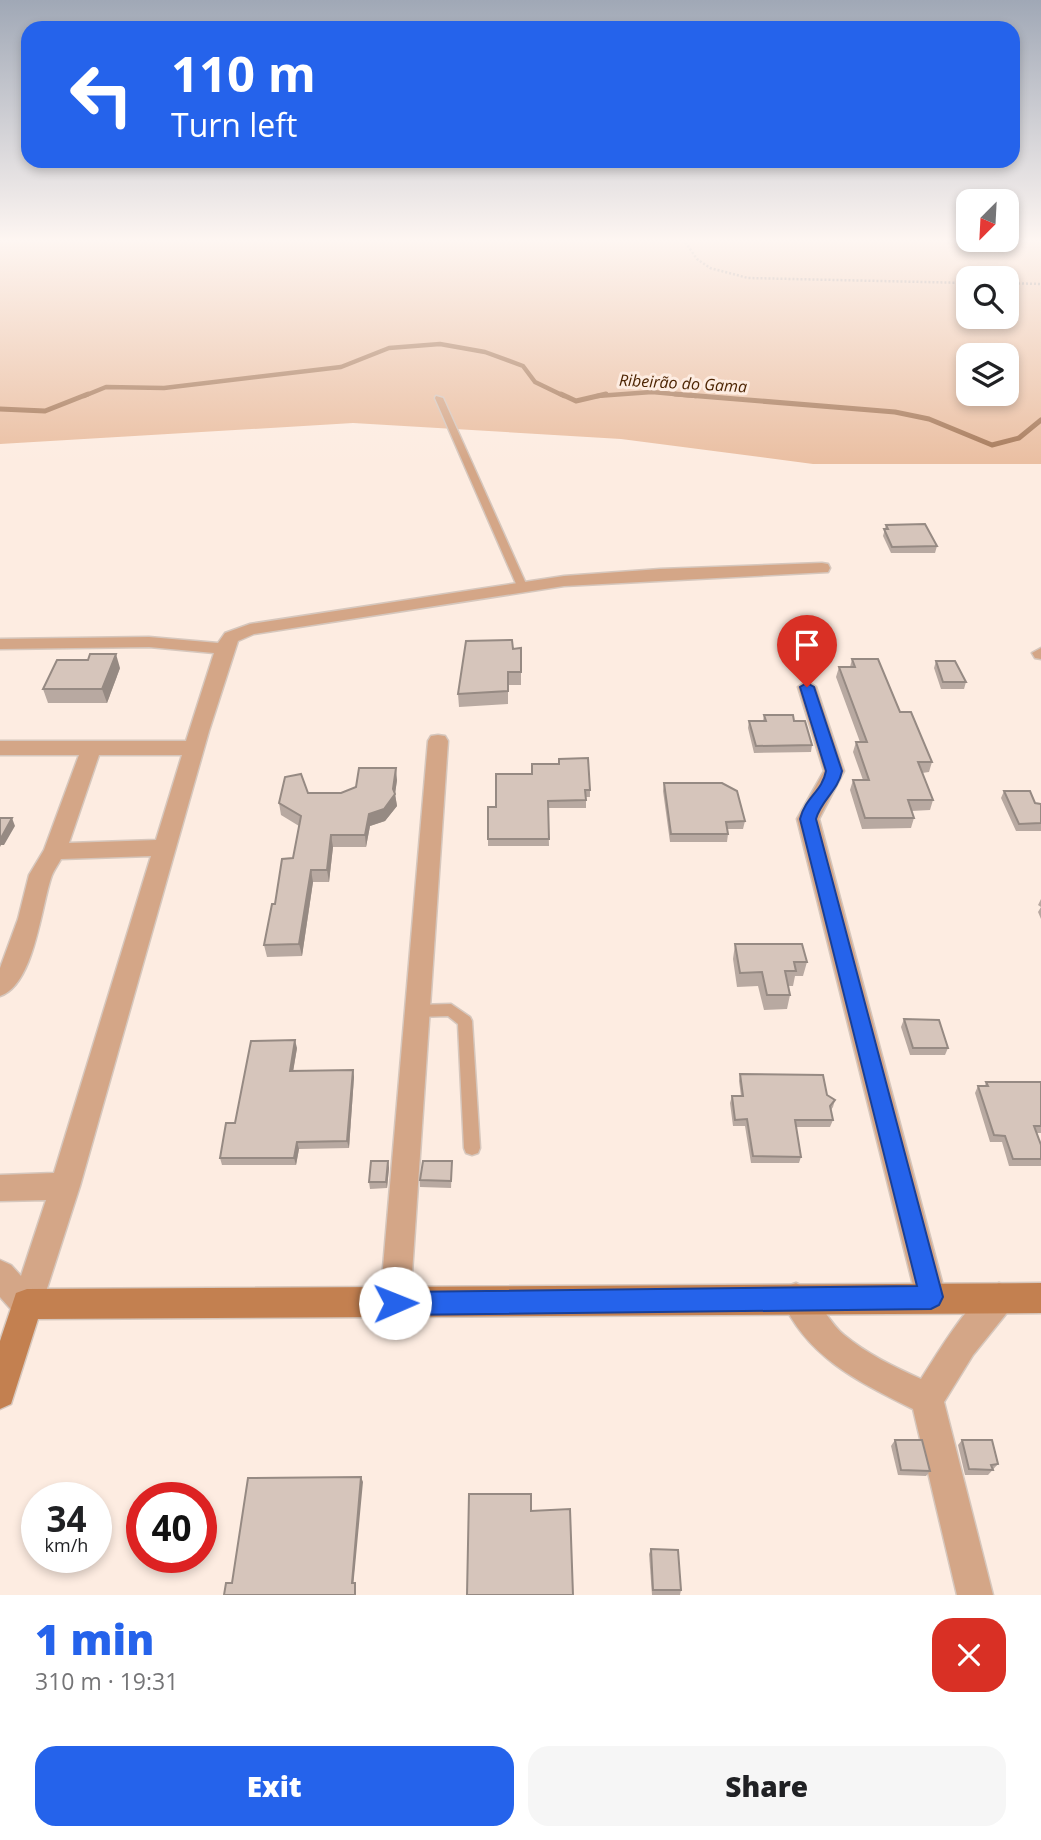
<!DOCTYPE html>
<html lang="en">
<head>
<meta charset="utf-8">
<style>
	body { margin:0; font-family:"Open Sans",sans-serif; background:#f6f6f6; color:#202124; height:100vh; display:flex; flex-direction:column; font-size:26px; white-space:nowrap }
	* { box-sizing:border-box; margin:0 }
	p { font-size:23px; color:#757577 }
	.icon { flex:none; width:38px; height:38px; fill:none; stroke:currentColor; stroke-width:2; stroke-linecap:round; stroke-linejoin:round }
	.map { position:relative; height:1595px; overflow:hidden }
	.panel { display:flex; flex-direction:column; background:#fff; flex:1 }
	.panel>* { flex:none }
	.hud { position:absolute; left:21px; top:21px; width:999px; height:147px; border-radius:21px; box-shadow:0 4px 10px #0003; background:#2563eb; color:#fff; overflow:hidden }
	.needle { width:46px; rotate:204deg }
	.controls { position:absolute; left:956px; top:189px; display:grid; gap:14px }
	.controls a { display:grid; place-items:center; width:63px; height:63px; border-radius:14px; background:#fff; box-shadow:0 4px 10px #0003; font-size:35px }
	.speed { position:absolute; left:21px; top:1482px; display:flex; gap:14px; font-size:35px; font-weight:700; text-align:center }
	.speed>* { display:grid; place-content:center; width:91px; height:91px; border-radius:50%; background:#fff; box-shadow:0 4px 10px #0003; line-height:1 }
	.speed small { font-size:18px; font-weight:400 }
	.speed .limit { border:10px solid #d22; background:#fff; color:#111 }
	.pin { position:absolute; display:grid; place-items:center; width:60px; height:60px; color:#fff; margin:-72px -30px; border-radius:50% 50% 50% 0; rotate:-45deg; box-shadow:0 0 7px #0007 }
	.pin .icon { rotate:45deg }
	.me { position:absolute; width:77px; margin:-38px; rotate:89deg; stroke-linejoin:round; filter:drop-shadow(0 0 5px #0008) }
	.turn { display:flex; align-items:center; gap:24px; height:147px; padding:0 35px; font-size:32px }
	.turn .icon { width:91px; height:91px; stroke-width:2.5 }
	.turn b { display:block; font-size:49px; line-height:60px }
	.round { display:grid; place-items:center; flex:none; width:74px; height:74px; border-radius:21px; background:#f6f6f6 }
	.head { display:flex; align-items:center; justify-content:space-between; height:119px; padding:0 35px }
	h1 { font-size:42px; font-weight:800; line-height:52px; color:#2563eb }
	.button { display:flex; gap:14px; margin-top:auto; padding:14px 35px }
	.button a { flex:1; height:80px; border-radius:21px; background:#2563eb; color:#fff; font-size:28px; font-weight:800; line-height:80px; text-align:center }
	.button a+a { background:#f6f6f6; color:#202124 }
	.map>svg:first-child { display:block }
	.green { fill:#eabfa2; fill-rule:evenodd }
	.lines { fill:none; stroke-linecap:round; stroke-linejoin:round }
	.stream-far1 { stroke:#a67959; stroke-width:4.5 }
	.stream { stroke:#a67959; stroke-width:5 }
	.lane-casing { stroke:#d6c7bd; stroke-width:3 }
	.street-casing { stroke:#d6c7bd; stroke-width:3 }
	.secondary-casing { stroke:#d6c7bd; stroke-width:3 }
	.path { stroke:#91867f; stroke-width:2.5; stroke-dasharray:2 2; stroke-linecap:butt }
	.lane { fill:#d4a687; fill-rule:evenodd }
	.street { fill:#d4a687; fill-rule:evenodd }
	.secondary { fill:#c38050; fill-rule:evenodd }
	.wall { fill:#b8a9a1 }
	.shaded-wall { fill:#968a83 }
	.building { fill:#d6c5bb; stroke:#968a83; stroke-width:2 }
	.route { fill:#2563eb; stroke:#184099; stroke-width:2 }
	.labels { text-anchor:middle; dominant-baseline:central; stroke-width:6; stroke-linejoin:round; paint-order:stroke }
	.far-water-label { font-size:16px; font-style:italic; fill:#4d2503; stroke:#fdece1 }
</style>
</head>
<body>
<div class="map">
<svg width="1041" height="1595" viewBox="0 0 1041 1595">
	<rect width="100%" height="100%" fill="#fdece1"/>
	<!-- green -->
	<path class="green" d="M0 239H1041V464H813L621 439 353 423 0 444ZM968 278H1006V317H968ZM968 355H1006V394H968Z"/>
	<g class="lines">
		<!-- stream-far1 -->
		<g class="stream-far1">
			<polyline points="84,396 106,387 164,388 341,367 389,348 440,344 485,352 523,366 535,382 564,396"/>
			<polyline points="597,396 652,392 696,396"/>
		</g>
		<!-- stream -->
		<g class="stream">
			<polyline points="561,394 576,401 606,394"/>
			<polyline points="675,394 895,412 929,419 992,445 1019,438 1041,420"/>
			<polyline points="0,409 45,411 88,394"/>
		</g>
		<defs>
			<g id="lane">
				<polygon points="436,396 443,398 527,586 526,588 518,588 517,586 435,398"/>
				<polygon points="451,1004 470,1017 472,1021 480,1148 478,1153 472,1155 466,1153 464,1148 458,1024 448,1016 417,1017 412,1015 410,1011 412,1007 417,1005"/>
			</g>
			<g id="street">
				<path d="M822 563 828 564 830 568 828 572 564 586 254 634 238 641 209 731 80 1186 42 1304 38 1315 27 1319 16 1315 0 1297V1260L11 1265 21 1276 46 1200 0 1201V1175L54 1173 151 856 61 859C58 865 53 871 51 878 41 908 34 985 0 996V968L18 919 29 875 44 850 79 755H0V741H186L214 653 149 647 0 649V639L149 637 218 643 225 633 250 624 564 576 660 569ZM99 755H182L156 840 69 843Z"/>
				<polygon points="1041,648 1041,659 1035,658 1032,653"/>
				<polygon points="807,681 816,687 844,771 819,819 946,1297 942,1308 931,1312 920,1308 916,1297 797,819 824,771 798,687"/>
				<polygon points="438,735 445,736 448,741 410,1303 406,1314 395,1318 384,1314 380,1303 428,741 431,736"/>
				<path d="M796 1283C817 1292 826 1320 844 1335 867 1354 894 1367 921 1379 938 1353 972 1294 999 1283L1010 1287 1014 1298 1010 1309 973 1355 944 1402 993 1595H957L913 1409C859 1382 806 1357 781 1298L785 1287Z"/>
			</g>
			<polygon id="secondary" points="1041,1283 1041,1313 38,1319 11,1404 0,1409 0,1341 16,1293 27,1289"/>
		</defs>
		<!-- lane casing -->
		<use href="#lane" class="lane-casing"/>
		<!-- street casing -->
		<use href="#street" class="street-casing"/>
		<!-- secondary casing -->
		<use href="#secondary" class="secondary-casing"/>
		<!-- path -->
		<g class="path">
			<polyline points="683,239 697,259 710,268 748,278 968,283"/>
			<polyline points="1006,283 1041,284"/>
		</g>
		<!-- lane -->
		<use href="#lane" class="lane"/>
		<!-- street -->
		<use href="#street" class="street"/>
		<!-- secondary -->
		<use href="#secondary" class="secondary"/>
	</g>
	<!-- wall -->
	<g class="wall">
		<polygon points="886,525 937,546 935,553 891,553 883,536"/>
		<polygon points="521,648 521,685 508,685 508,704 459,707 458,694 513,649"/>
		<polygon points="852,659 900,712 932,762 929,772 922,773 933,800 930,810 911,811 914,818 911,828 862,829 850,790 853,780 863,780 853,752 856,742 860,742 836,677 839,667 850,667"/>
		<polygon points="936,661 966,682 964,689 941,689 934,668"/>
		<polygon points="120,668 107,703 48,703 43,689"/>
		<polygon points="764,715 794,721 812,745 811,752 754,753 748,728 749,721 763,721"/>
		<polygon points="559,764 590,790 590,797 586,797 586,808 548,808 549,846 488,846 488,807 496,807 532,774"/>
		<polygon points="397,780 395,794 397,806 385,821 370,826 366,847 333,847 329,882 313,882 302,956 267,957 264,945 275,904 293,858 299,826 281,815 279,803 308,793 341,793"/>
		<polygon points="664,783 745,821 743,829 727,829 728,834 727,842 670,842 663,791"/>
		<polygon points="1004,791 1035,803 1041,804 1041,831 1016,831 1001,798"/>
		<polygon points="1041,899 1041,919 1038,912 1041,907 1038,905"/>
		<polygon points="735,944 807,962 803,976 795,976 793,986 788,986 790,995 787,1009 764,1010 758,986 737,987 733,959"/>
		<polygon points="904,1019 948,1048 945,1055 910,1055 901,1027"/>
		<polygon points="297,1048 293,1071 353,1070 354,1077 349,1148 299,1149 296,1165 222,1165 220,1158 235,1123"/>
		<polygon points="740,1074 827,1095 835,1100 833,1107 831,1110 833,1120 830,1127 796,1127 801,1157 799,1163 751,1163 745,1126 733,1126 730,1103 732,1096 741,1096 739,1081"/>
		<polygon points="986,1082 1041,1082 1041,1133 1037,1133 1041,1145 1041,1166 1009,1166 1002,1142 990,1142 975,1093 978,1086 985,1086"/>
		<polygon points="388,1161 389,1168 387,1188 370,1189 369,1182"/>
		<polygon points="452,1167 451,1188 420,1187 420,1180"/>
		<polygon points="895,1440 930,1471 926,1476 898,1475 891,1446"/>
		<polygon points="962,1440 998,1464 988,1475 965,1475 958,1445"/>
		<polygon points="651,1549 681,1590 680,1595 652,1595 649,1554"/>
	</g>
	<!-- shaded-wall -->
	<g class="shaded-wall">
		<polygon points="116,654 120,668 107,703 102,689"/>
		<polygon points="396,768 397,780 395,794 397,806 385,821 370,826 366,847 365,835 369,814 393,789"/>
		<polygon points="12,818 15,826 4,845 1,845 0,847 0,838"/>
		<polygon points="331,835 333,847 329,882 327,870"/>
		<polygon points="311,870 313,882 302,956 299,944"/>
		<polygon points="295,1040 297,1048 292,1078 290,1071"/>
		<polygon points="353,1070 354,1077 349,1148 347,1141"/>
		<polygon points="297,1142 299,1149 296,1165 294,1158"/>
		<polygon points="388,1161 389,1168 387,1188 386,1182"/>
		<polygon points="361,1477 363,1482 353,1588 352,1583"/>
	</g>
	<!-- building -->
	<g class="building">
		<polygon points="925,524 937,546 892,547 884,529 888,529 886,525"/>
		<polygon points="512,640 513,649 521,648 521,672 508,672 508,691 458,694 466,641"/>
		<polygon points="90,654 116,654 102,689 43,689 57,660 88,660"/>
		<polygon points="852,659 878,659 900,712 911,712 932,762 918,762 933,800 908,800 914,818 865,818 853,780 869,780 856,742 867,742 839,667 855,667"/>
		<polygon points="936,661 955,661 966,682 943,682"/>
		<polygon points="764,715 793,715 794,721 805,721 812,745 756,746 749,721 766,721"/>
		<polygon points="588,758 590,790 585,790 586,800 548,801 549,839 488,839 488,807 496,807 496,774 532,774 532,764 559,764 559,759"/>
		<polygon points="359,768 396,768 393,789 395,794 384,809 369,814 365,835 331,835 327,870 311,870 299,944 264,945 272,904 275,904 282,859 293,858 301,816 279,803 285,777 301,774 308,793 341,793 356,787"/>
		<polygon points="664,783 722,783 737,791 745,821 726,822 728,834 671,834"/>
		<polygon points="1004,791 1030,791 1035,803 1041,804 1041,823 1019,824"/>
		<polygon points="0,818 12,818 1,838 0,838"/>
		<polygon points="735,944 802,944 807,962 794,962 796,971 785,971 790,995 767,995 762,972 740,973"/>
		<polygon points="904,1019 939,1020 948,1048 913,1048"/>
		<polygon points="295,1040 290,1071 353,1070 347,1141 297,1142 294,1158 220,1158 226,1123 235,1123 251,1041"/>
		<polygon points="740,1074 823,1075 827,1095 835,1100 830,1106 833,1120 795,1120 801,1157 753,1156 747,1119 735,1120 732,1096 743,1096"/>
		<polygon points="986,1082 1041,1082 1041,1126 1034,1126 1041,1145 1041,1159 1013,1159 1005,1136 994,1135 978,1086 988,1086"/>
		<polygon points="371,1161 388,1161 386,1182 369,1182"/>
		<polygon points="423,1161 452,1161 451,1181 420,1180"/>
		<polygon points="895,1440 922,1440 930,1471 901,1470"/>
		<polygon points="962,1440 992,1440 998,1464 991,1465 993,1470 969,1469"/>
		<polygon points="361,1477 352,1583 355,1583 355,1595 224,1595 226,1583 232,1583 248,1478"/>
		<polygon points="469,1494 531,1494 531,1511 570,1509 573,1595 467,1595"/>
		<polygon points="651,1549 678,1550 681,1590 653,1590"/>
	</g>
	<!-- sky -->
	<linearGradient id="sky" x2="0" y2="1"><stop stop-color="#a0a8b6"/><stop offset="0.52" stop-color="#fef6f2"/><stop offset="1" stop-color="#fef6f2" stop-opacity="0"/></linearGradient>
	<rect width="1041" height="463" fill="url(#sky)"/>
	<!-- route -->
	<path class="route" d="M807 683 814 687 842 771C838 791 821 800 816 819L943 1297 939 1305 931 1309 395 1315 387 1311 384 1303 387 1295 395 1292 917 1286 800 819C806 796 822 792 826 771L800 687Z"/>
	<g class="labels">
		<!-- far-water labels -->
		<g class="far-water-label">
			<text transform="translate(683 383) rotate(3)">Ribeirão do Gama</text>
		</g>
	</g>
</svg>
<div class="controls">
<a><svg class="needle" viewBox="-14 -14 28 28"><path d="M0-13l5 13h-10z" fill="#e53935"/><path d="M0 13l5-13h-10z" fill="#757577"/></svg></a>
<a><svg class="icon" aria-label="search" viewBox="0 0 24 24"><circle cx="10" cy="10" r="6"/><path d="M15 15l6 6"/></svg></a>
<a><svg class="icon" aria-label="layers" viewBox="0 0 24 24"><path d="M12 4l9 5-9 5-9-5zM3 14l9 5 9-5"/></svg></a>
</div>
<div class="speed"><div>34<small>km/h</small></div><div class="limit">40</div></div>
<div class="pin" style="left:807px;top:687px;background:#d93025"><svg class="icon" aria-label="arrive" viewBox="0 0 24 24"><path d="M6 21V4h12l-3 4 3 4H6"/></svg></div>
<svg class="me" style="left:395px;top:1303px" viewBox="-20 -20 40 40"><circle r="19" fill="#fff"/><path d="M0-13L10 11 0 6-10 11z" fill="#2563eb"/></svg>
<div class="hud">
<div class="turn"><svg class="icon" aria-label="left" viewBox="0 0 24 24"><path d="M17 20v-9H6M10 6l-5 5 5 5"/></svg><div><b>110 m</b>Turn left</div></div>
</div>
</div>
<section class="panel">
<div class="head"><div><h1>1 min</h1><p>310 m · 19:31</p></div><a class="round" style="background:#d93025;color:#fff"><svg class="icon" aria-label="close" viewBox="0 0 24 24"><path d="M6 6l12 12M18 6L6 18"/></svg></a></div>
<div class="button"><a>Exit</a><a>Share</a></div>
</section>
</body>
</html>
